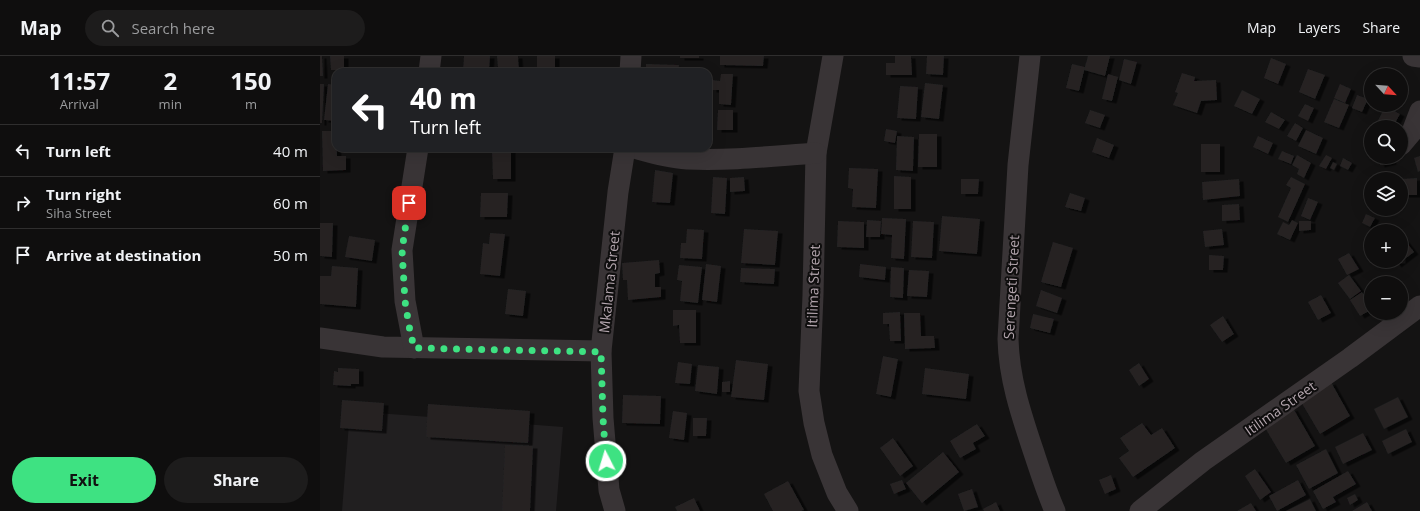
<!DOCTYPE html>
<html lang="en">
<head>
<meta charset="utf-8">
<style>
	body { margin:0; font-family:"Open Sans",sans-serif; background:#1d1c1c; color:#f1f3f6; height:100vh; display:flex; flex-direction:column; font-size:15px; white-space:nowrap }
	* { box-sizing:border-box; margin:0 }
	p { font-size:13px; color:#9b9c9e }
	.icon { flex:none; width:22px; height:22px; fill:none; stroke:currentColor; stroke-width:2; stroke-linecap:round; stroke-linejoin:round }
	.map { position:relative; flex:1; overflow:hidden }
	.sheet { display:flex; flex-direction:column; background:#0f0e0e; width:320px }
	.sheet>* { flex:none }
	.top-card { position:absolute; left:12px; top:12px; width:380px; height:84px; border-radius:12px; box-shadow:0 4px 16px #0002,0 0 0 1px #2f2e2e; background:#202124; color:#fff; overflow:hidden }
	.needle { width:26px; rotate:116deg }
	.tools { position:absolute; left:1044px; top:12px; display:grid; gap:8px }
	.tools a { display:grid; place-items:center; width:44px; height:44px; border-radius:50%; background:#0f0e0e; box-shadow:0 4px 16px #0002,0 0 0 1px #2f2e2e; font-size:20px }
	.pin { position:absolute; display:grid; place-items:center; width:34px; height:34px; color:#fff; margin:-17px; border-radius:8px; box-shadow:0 2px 6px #0006 }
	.me { position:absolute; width:44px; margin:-22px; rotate:355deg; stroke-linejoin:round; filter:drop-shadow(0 0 3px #0008) }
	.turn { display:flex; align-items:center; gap:14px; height:84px; padding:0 12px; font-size:18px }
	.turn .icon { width:52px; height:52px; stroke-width:2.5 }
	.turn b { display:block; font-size:28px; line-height:34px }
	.eta { display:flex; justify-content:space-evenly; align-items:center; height:68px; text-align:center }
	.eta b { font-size:24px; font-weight:700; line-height:28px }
	.button { display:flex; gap:8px; margin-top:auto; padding:8px 12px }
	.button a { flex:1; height:46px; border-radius:24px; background:#3ee282; color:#111; font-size:16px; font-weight:700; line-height:46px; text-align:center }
	.button a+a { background:#1d1c1c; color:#f1f3f6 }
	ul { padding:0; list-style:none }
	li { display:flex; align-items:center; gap:12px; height:52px; padding:0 12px; border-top:1px solid #2f2e2e }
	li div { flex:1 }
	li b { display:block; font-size:15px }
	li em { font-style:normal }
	header { display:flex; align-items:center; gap:24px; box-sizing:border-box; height:56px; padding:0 20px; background:#0f0e0e; border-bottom:1px solid #2f2e2e }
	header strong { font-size:19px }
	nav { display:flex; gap:22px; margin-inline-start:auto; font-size:14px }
	.search { width:280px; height:36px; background:#1d1c1c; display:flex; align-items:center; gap:10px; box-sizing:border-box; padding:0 14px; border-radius:22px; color:#9b9c9e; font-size:15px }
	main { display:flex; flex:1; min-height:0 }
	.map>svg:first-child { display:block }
	.built { fill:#211f20 }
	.building { fill:#252324; filter:url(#shadow) }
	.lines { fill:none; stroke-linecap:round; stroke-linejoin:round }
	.minor { stroke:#393436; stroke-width:21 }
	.route { stroke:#3ee282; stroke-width:7; stroke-dasharray:0 12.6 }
	.labels { text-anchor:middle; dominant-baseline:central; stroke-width:4; stroke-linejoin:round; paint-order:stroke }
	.street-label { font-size:14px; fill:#b4a6ae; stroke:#0f0e0e }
</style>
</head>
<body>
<header>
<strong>Map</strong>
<div class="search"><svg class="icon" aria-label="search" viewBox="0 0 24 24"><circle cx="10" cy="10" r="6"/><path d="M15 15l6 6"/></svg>Search here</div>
<nav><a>Map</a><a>Layers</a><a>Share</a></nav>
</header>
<main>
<section class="sheet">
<div class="eta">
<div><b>11:57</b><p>Arrival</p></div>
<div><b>2</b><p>min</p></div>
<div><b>150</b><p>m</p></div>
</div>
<ul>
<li><svg class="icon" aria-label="left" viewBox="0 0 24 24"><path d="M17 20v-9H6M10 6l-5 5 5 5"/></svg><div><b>Turn left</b></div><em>40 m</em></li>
<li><svg class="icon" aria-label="right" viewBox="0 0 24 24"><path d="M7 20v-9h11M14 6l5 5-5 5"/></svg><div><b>Turn right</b><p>Siha Street</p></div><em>60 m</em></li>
<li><svg class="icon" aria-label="arrive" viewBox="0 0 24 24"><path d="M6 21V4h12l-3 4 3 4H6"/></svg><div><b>Arrive at destination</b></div><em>50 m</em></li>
</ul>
<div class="button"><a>Exit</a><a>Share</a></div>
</section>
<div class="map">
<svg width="1100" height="455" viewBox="0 0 1100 455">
	<defs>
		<filter id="shadow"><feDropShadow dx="4.5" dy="2.5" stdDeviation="0" flood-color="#0009"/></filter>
	</defs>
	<rect width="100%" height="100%" fill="#141313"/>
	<!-- built -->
	<polygon class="built" points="30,355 243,371 236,455 22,455"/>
	<!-- building -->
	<g class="building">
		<polygon points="0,0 2,0 3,20 0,20"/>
		<polygon points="10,0 24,0 24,14 11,14"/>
		<polygon points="144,0 170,0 169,16 143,16"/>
		<polygon points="177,0 198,0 199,16 183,16 183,12 178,12"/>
		<rect x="217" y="0" width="18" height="16"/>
		<rect x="360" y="0" width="19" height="2"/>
		<polygon points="400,0 444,0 443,10 400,9"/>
		<polygon points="575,0 591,0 592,19 566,19 566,7 575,7"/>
		<polygon points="607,0 624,0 623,19 606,18"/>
		<polygon points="768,0 790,0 785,20 764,14"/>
		<polygon points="951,2 966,8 958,28 944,22"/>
		<polygon points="804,3 817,6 811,28 799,24"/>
		<polygon points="326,8 359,9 358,16 326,16"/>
		<polygon points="752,8 765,11 759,35 746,32"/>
		<polygon points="988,13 1005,19 995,43 979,36"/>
		<polygon points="862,17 875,21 874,25 896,24 897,44 881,45 877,57 853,49 858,37 855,36"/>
		<polygon points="401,18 413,18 411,49 399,48 399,34 392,34 392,24 400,25"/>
		<polygon points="788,18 798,21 792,45 782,43"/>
		<polygon points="605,27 623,29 619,63 601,61"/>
		<polygon points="0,28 4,28 2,67 0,67"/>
		<polygon points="8,28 16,29 16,65 4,64"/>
		<polygon points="1020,28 1031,33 1025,47 1014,42"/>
		<polygon points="580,30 598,31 596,63 577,62"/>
		<polygon points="922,34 940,43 932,58 914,50"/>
		<polygon points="1037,39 1048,43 1042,56 1032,52"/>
		<polygon points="1014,43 1029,49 1019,72 1004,66"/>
		<polygon points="985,48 994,52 988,65 978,60"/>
		<polygon points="1065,50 1080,58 1073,71 1060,71 1056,69"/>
		<polygon points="398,54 413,54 413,74 397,74"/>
		<polygon points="770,54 785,59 780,72 765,67"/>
		<polygon points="951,56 965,64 959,73 945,66"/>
		<polygon points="975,67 983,72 976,85 967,80"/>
		<polygon points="566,73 577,75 575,87 564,85"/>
		<polygon points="986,74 1003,82 996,98 978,90"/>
		<polygon points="2,75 16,75 17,100 26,100 26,114 3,115"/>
		<polygon points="599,78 617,78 617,111 598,111"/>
		<polygon points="577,80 594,81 593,115 576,114"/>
		<polygon points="938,80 953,87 948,98 933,91"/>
		<polygon points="777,82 794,89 789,102 772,96"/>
		<rect x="881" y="88" width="19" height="28"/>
		<polygon points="172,94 191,94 191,123 173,123"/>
		<polygon points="962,95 974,100 971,108 958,103"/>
		<polygon points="977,99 991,107 984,122 977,118 979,113 972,109"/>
		<polygon points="1006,99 1012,102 1006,113 999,110"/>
		<polygon points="1100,100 1100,115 1098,116 1094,102"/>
		<polygon points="1052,101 1071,101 1072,106 1060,109 1059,102 1053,103"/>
		<polygon points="1023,102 1032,107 1028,114 1020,110"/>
		<polygon points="1013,106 1017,108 1014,114 1010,112"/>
		<polygon points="529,112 558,113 556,152 532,151 533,133 528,132"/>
		<polygon points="335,114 353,117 350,147 332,146"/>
		<polygon points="574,120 591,121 591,153 574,153"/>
		<polygon points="393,121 407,122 405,158 391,157"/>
		<polygon points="424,121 425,135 410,136 410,122"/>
		<polygon points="971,121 985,128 968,166 958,161 971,132 966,129"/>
		<polygon points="1097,122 1097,139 1081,139 1081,123"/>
		<polygon points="641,123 659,123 658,138 641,138"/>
		<polygon points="919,123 920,140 883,144 882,126"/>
		<polygon points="161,137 188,137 187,161 160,161"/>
		<polygon points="750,137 765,142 761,155 745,151"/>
		<polygon points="988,142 998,146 990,164 981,160"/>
		<polygon points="919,148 920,164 902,165 902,149"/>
		<polygon points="1046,158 1055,162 1050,171 1042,167"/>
		<polygon points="622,160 660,163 657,198 619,195"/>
		<polygon points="562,162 586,163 584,203 571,202 572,179 561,178"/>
		<polygon points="547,164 561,165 560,181 546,181"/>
		<polygon points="972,164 978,167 970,184 957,178 963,166 969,169"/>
		<polygon points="518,165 544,166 544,192 517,191"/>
		<polygon points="593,165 614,166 612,202 591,201"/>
		<polygon points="979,165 991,165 991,174 979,175"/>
		<polygon points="0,167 13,167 12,201 0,200"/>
		<polygon points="367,173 384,174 382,203 360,202 361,187 366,187"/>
		<polygon points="424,173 458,175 455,209 421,207"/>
		<polygon points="902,173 904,189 885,191 883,175"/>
		<polygon points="170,177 185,178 180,220 160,218 163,187 169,188"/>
		<polygon points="1081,179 1094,196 1077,209 1074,205 1081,205"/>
		<polygon points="29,180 55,184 52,205 25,201"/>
		<polygon points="733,186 753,192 741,231 721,226"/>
		<polygon points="1029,197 1039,213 1027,219 1018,203"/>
		<polygon points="889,199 904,200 903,214 889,214"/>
		<polygon points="339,204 340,217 335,218 335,231 341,231 341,241 308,244 307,224 303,224 302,207"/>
		<polygon points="386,208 401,210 397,246 382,244"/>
		<polygon points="540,208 566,211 565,224 539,221"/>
		<polygon points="359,209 382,211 378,247 360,245 362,225 357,224"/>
		<polygon points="12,210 38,212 36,251 0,248 0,220 11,220"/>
		<polygon points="571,211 584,212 583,242 570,241"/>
		<polygon points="421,212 455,213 454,228 420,226"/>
		<polygon points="589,214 609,215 607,241 587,240"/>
		<polygon points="1029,219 1041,235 1030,243 1018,227"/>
		<polygon points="188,233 206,235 203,260 185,258"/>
		<polygon points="721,234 742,242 737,257 716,250"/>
		<polygon points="1042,236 1051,250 1051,254 1040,260 1030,244"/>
		<polygon points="1001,239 1011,257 998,264 988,246"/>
		<polygon points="353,254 376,254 376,287 360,287 359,269 353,270"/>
		<polygon points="580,256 581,285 570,285 569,268 563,268 563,257"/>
		<polygon points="584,257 600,257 601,280 614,280 615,292 585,293"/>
		<polygon points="713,258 734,263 730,277 710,272"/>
		<polygon points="903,260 914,278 902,286 890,269"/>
		<polygon points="563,300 578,303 571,341 556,338"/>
		<polygon points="416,304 448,308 444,344 411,341"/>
		<polygon points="358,306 372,308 370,328 355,327"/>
		<polygon points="819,307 829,323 819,330 809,314"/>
		<polygon points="378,309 399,311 397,338 375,335"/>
		<polygon points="18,312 39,313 39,328 31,328 31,330 13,329 14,315 18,316"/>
		<polygon points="605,312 649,318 646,343 602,338"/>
		<polygon points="410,325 410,336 402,336 402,326"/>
		<polygon points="1011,326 1030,360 1000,378 980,344"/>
		<polygon points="303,339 341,340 340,368 302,367"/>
		<polygon points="1078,341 1088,361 1064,373 1054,353"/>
		<polygon points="22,344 64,347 62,375 20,372"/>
		<polygon points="108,348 210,355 208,387 106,381"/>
		<polygon points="973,352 995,390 966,407 944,370"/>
		<polygon points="353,355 367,357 364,384 349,382"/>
		<polygon points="373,362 387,362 386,380 373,380"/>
		<polygon points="822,367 831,379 842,372 855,392 813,421 799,402 809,395 800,382"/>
		<polygon points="657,368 665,380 653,387 656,393 640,402 630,385"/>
		<polygon points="1086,373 1092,386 1068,398 1062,385"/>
		<polygon points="1043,377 1052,394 1023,408 1015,391"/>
		<polygon points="573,382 593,410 580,420 560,392"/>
		<polygon points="185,389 213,390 210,455 182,455"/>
		<polygon points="1006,393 1018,417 989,433 976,409"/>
		<polygon points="623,396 639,416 602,447 586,427"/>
		<polygon points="935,413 951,436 940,444 925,420"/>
		<polygon points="1028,415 1036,428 1013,441 1016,446 1003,453 993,435"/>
		<polygon points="791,419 796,433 785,438 779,424"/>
		<polygon points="582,424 586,433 574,438 570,428"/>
		<polygon points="978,424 986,439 957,455 949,440"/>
		<polygon points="468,425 484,454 481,455 453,455 444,438"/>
		<polygon points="652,433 658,451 644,455 638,438"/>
		<polygon points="1035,438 1038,444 1030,449 1027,442"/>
		<polygon points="374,442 380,455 357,455 355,451"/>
		<polygon points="990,443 996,455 966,455"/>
		<polygon points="676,446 680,455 664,455 663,453"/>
		<polygon points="1047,446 1052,455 1032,455"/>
		<polygon points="931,447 936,455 917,455"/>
	</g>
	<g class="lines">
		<!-- minor -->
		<g class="minor">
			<polyline points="513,0 496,97 493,239 489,335 494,367 502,399 517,437 528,455"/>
			<path d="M710 0 698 109 688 283C689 324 702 361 715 400 721 418 727 437 735 455"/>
			<polyline points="1093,0 1100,1"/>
			<polyline points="109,16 111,0"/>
			<polyline points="310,16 311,0"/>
			<polyline points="1081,89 1092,76 1100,55"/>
			<path d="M314 92C331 97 349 102 367 103 410 105 453 100 496 97"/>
			<polyline points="0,282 63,291 281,295"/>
			<polyline points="94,292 85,245 82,194 98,92"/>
			<polyline points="295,455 289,434 283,362 281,295 298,136 305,92"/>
			<polyline points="820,455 883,405 1030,302 1100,250"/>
		</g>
	</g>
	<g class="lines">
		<!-- route -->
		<polyline class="route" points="89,147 82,194 85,245 89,270 94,292 281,296 283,362 286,405"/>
	</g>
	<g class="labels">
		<!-- street labels -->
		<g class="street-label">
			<text transform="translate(289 226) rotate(-84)">Mkalama Street</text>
			<text transform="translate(493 230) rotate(-88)">Itilima Street</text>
			<text transform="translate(691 231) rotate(-87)">Serengeti Street</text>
			<text transform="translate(960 352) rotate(-35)">Itilima Street</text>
		</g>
	</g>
</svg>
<div class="tools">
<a><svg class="needle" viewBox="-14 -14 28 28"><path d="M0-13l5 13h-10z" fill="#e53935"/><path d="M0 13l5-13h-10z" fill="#9b9c9e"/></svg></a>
<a><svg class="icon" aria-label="search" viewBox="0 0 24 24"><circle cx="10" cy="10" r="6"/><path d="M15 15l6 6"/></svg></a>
<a><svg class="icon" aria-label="layers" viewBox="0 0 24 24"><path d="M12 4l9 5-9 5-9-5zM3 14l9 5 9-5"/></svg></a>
<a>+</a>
<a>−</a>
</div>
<div class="pin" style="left:89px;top:147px;background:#d93025"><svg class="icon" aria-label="arrive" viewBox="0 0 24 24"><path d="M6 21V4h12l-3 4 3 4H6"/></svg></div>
<svg class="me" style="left:286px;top:405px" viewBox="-20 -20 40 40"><circle r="17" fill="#3ee282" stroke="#fff" stroke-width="3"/><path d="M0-11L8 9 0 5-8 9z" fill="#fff"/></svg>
<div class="top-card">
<div class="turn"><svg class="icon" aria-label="left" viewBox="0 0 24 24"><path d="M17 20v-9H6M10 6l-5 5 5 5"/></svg><div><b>40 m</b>Turn left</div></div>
</div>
</div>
</main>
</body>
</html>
